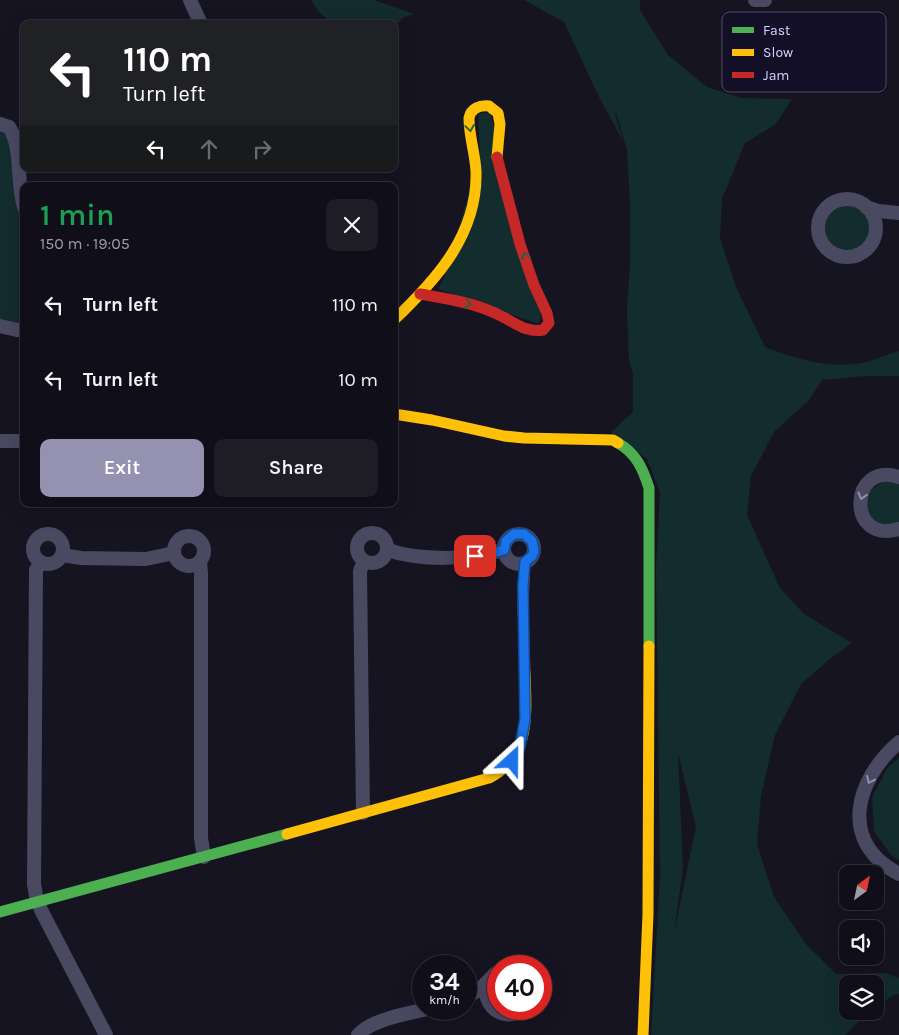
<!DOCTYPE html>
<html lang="en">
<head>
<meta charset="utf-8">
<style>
	body { margin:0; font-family:Karla,sans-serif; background:#1e1d26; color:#f1f3f6; height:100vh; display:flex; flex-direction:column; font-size:19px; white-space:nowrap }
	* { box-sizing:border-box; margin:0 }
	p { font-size:16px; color:#9c9ca2 }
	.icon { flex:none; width:28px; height:28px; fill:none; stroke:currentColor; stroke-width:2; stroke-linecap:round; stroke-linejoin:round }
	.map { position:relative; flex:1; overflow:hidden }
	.side { position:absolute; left:20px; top:182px; width:378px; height:325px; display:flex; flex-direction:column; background:#100f19; border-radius:10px; box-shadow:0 5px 20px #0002,0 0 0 1px #302f38 }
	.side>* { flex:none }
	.hud { position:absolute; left:20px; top:20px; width:378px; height:152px; border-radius:10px; box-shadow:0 5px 20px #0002,0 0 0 1px #302f38; background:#202124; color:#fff; overflow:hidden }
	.needle { width:32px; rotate:33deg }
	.buttons { position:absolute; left:839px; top:865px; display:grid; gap:10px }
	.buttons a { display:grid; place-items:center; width:45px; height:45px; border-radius:10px; background:#100f19; box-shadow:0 5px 20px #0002,0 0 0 1px #302f38; font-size:25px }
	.speed { position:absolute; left:412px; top:955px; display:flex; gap:10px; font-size:25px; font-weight:700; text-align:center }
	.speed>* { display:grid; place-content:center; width:65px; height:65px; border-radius:50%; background:#100f19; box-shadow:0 5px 20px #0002,0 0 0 1px #302f38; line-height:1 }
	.speed small { font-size:12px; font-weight:400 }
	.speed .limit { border:8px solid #d22; background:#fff; color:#111 }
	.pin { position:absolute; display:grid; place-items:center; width:42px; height:42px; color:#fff; margin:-21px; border-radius:10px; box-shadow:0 2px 8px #0006 }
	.me { position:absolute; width:55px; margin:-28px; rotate:24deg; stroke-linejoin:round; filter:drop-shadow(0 0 4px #0008) }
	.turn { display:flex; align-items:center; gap:18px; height:105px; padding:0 20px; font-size:22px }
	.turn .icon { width:65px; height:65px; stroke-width:2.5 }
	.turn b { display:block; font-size:35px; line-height:42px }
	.lanes { display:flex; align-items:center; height:48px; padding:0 20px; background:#0003; justify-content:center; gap:25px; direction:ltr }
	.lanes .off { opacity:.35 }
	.round { display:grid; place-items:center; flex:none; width:52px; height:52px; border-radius:10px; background:#1e1d26 }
	.overview { display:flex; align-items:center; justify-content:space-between; height:85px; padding:0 20px }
	h1 { font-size:30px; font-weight:600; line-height:38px; color:#1e9e55 }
	.primary-button { display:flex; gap:10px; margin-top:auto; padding:10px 20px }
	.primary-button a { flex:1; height:58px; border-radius:10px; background:#9591b1; color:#fff; font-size:20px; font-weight:600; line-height:58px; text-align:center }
	.primary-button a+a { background:#1e1d26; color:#f1f3f6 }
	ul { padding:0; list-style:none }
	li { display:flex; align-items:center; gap:15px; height:75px; padding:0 20px }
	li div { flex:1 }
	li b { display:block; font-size:19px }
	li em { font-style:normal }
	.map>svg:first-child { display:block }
	.green { fill:#132c2d; fill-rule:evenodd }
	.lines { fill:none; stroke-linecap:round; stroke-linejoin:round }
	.street { stroke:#4a4962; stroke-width:14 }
	.fast { stroke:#4caf50; stroke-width:11 }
	.slow { stroke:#ffc107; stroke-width:11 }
	.jam { stroke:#c62828; stroke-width:11 }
	.oneway { stroke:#305f3b }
	.oneway2 { stroke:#928eb0 }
	.route-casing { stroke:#114b97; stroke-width:12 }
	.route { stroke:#1a73e8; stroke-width:9 }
	.key { fill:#130f26; stroke:#4e4a67; stroke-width:1 }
	.key-label { font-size:14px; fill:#d9d4ff }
</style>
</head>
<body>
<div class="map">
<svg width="899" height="1035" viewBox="0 0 899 1035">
	<rect width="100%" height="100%" fill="#161421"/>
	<!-- green -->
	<g class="green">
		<polygon points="311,0 374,0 414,14 402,18 394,28 394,24 333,24 319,12"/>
		<path d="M524 0H640V10L668 55 707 87 742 98 792 99 775 125 745 143 722 199 720 238 737 289 765 347C798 359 830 370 866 362 877 359 888 354 899 351V376H865L822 380 809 400 774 432 751 476 747 515 780 588 804 614 852 643 831 658 801 684 775 735 761 796 757 844 774 897 806 944 836 974 885 973 899 978V994L894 995 875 1007V984H848V1011H869L845 1035H651L660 875 656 567 660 493 647 459 611 432 633 412V374L629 360 627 311 630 263V206L627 150 616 112 615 114 624 143 599 97 564 22ZM678 753 696 827 674 933 683 868Z"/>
		<polygon points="490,112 543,309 539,324 438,289 443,280 480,157 478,114"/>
		<polygon points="0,130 6,134 12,146 18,209 24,225 24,325 0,320"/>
		<circle cx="848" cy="228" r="23"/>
		<path d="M885 481 899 483V524L897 526 875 523C860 502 862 493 885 481Z"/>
		<polygon points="899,758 899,860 891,855 874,831 872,797 888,767"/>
	</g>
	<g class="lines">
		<!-- street -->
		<g class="street">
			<polyline points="190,0 201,24"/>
			<polyline points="755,0 765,0"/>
			<path d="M0 124 9 127C23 148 16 182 24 207"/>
			<circle cx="847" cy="228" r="29"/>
			<polyline points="866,207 878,211 899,213"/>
			<polyline points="0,326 17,330 24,330"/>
			<polyline points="0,441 24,441"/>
			<path d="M899 477C849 460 846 545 899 529"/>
			<circle cx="372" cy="548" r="15"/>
			<circle cx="519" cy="549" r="15"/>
			<circle cx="48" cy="549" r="15"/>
			<circle cx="189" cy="551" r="15"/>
			<path d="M387 550C422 561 469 560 504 550"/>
			<polyline points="62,555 81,558 146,559 174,553"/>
			<polyline points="41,562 36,570 34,884 36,896 41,910 106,1035"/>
			<polyline points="200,562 201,573 201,838 204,857"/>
			<path d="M899 742C855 780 838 842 899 874"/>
			<polyline points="363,813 360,571 364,561"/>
			<path d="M499 971C470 988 495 1029 525 1009"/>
			<polyline points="466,997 479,990 489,980"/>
			<path d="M358 1035C372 1019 407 1014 427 1009"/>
		</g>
		<!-- fast -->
		<g class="fast">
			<path d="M618 443C636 453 643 469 649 488V646"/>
			<polyline points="0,912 287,834"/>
		</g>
		<!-- slow -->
		<g class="slow">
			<path d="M394 320C437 279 478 234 476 171 475 153 469 136 469 118 471 108 480 105 489 106L498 113 500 124 497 157"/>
			<polyline points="394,414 432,420 504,436 524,438 613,440 618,443"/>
			<path d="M287 834 489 778C532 756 526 713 525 672"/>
			<polyline points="643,1035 648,914 649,646"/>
		</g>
		<!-- jam -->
		<g class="jam">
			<path d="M420 294C448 299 477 303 503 317 517 324 527 333 543 330L549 323 547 313 534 285 520 244 497 157"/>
			<polyline points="525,672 523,607 525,562"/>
		</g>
	</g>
	<!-- one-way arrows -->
	<defs><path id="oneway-chevron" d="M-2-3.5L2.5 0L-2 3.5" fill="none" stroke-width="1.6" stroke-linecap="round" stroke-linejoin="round" transform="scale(1.25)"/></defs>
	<g class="oneway">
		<use href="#oneway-chevron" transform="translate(470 128) rotate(82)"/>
		<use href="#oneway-chevron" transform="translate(525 256) rotate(-108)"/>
		<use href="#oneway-chevron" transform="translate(468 304) rotate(14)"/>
	</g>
	<g class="oneway2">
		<use href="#oneway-chevron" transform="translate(862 496) rotate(105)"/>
		<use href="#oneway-chevron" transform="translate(870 780) rotate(115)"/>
	</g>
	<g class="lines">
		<defs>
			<polyline id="route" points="475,556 486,555 504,550 506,541 514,534 524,534 532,541 534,551 532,556 525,562 523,586 525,719 520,747 512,761"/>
		</defs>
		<!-- route casing -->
		<use href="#route" class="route-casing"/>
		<!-- route -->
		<use href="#route" class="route"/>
	</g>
	<!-- legend -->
	<rect x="722" y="12" width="164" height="80" rx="8" class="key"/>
	<rect x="732" y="27" width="22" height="6" fill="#4caf50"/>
	<rect x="732" y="49" width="22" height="7" fill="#ffc107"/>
	<rect x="732" y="72" width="22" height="6" fill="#c62828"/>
	<g class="key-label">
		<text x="763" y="35">Fast</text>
		<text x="763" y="57">Slow</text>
		<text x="763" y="80">Jam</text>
	</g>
</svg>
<div class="buttons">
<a><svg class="needle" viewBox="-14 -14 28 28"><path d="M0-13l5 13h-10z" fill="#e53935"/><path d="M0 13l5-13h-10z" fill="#9c9ca2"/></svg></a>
<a><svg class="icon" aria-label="sound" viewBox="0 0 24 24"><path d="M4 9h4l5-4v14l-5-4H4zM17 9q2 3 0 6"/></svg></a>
<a><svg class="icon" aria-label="layers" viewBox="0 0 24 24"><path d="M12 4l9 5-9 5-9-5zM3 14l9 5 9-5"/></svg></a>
</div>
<div class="speed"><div>34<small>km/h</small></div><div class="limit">40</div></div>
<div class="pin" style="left:475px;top:556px;background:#d93025"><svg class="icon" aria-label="arrive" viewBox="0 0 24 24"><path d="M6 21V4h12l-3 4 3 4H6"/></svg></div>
<svg class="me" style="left:512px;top:761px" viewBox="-20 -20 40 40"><path d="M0-17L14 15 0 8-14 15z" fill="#1a73e8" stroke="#fff" stroke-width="4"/></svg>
<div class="hud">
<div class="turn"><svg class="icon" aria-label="left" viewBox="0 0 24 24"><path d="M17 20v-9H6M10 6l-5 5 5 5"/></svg><div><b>110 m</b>Turn left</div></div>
<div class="lanes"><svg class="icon" aria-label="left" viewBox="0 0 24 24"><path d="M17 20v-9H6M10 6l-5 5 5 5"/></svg><svg class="icon off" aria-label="ahead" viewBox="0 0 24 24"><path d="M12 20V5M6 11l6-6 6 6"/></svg><svg class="icon off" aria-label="right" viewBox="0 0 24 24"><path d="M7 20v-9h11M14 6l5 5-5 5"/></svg></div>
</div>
<section class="side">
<div class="overview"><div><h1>1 min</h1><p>150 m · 19:05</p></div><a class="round"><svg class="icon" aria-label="close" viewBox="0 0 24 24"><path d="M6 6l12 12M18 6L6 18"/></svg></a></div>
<ul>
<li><svg class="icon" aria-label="left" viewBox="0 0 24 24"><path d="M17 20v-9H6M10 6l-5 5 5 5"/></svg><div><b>Turn left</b></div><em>110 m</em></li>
<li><svg class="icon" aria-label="left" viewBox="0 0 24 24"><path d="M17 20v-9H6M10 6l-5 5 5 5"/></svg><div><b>Turn left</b></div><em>10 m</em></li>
</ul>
<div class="primary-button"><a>Exit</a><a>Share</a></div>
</section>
</div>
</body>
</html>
